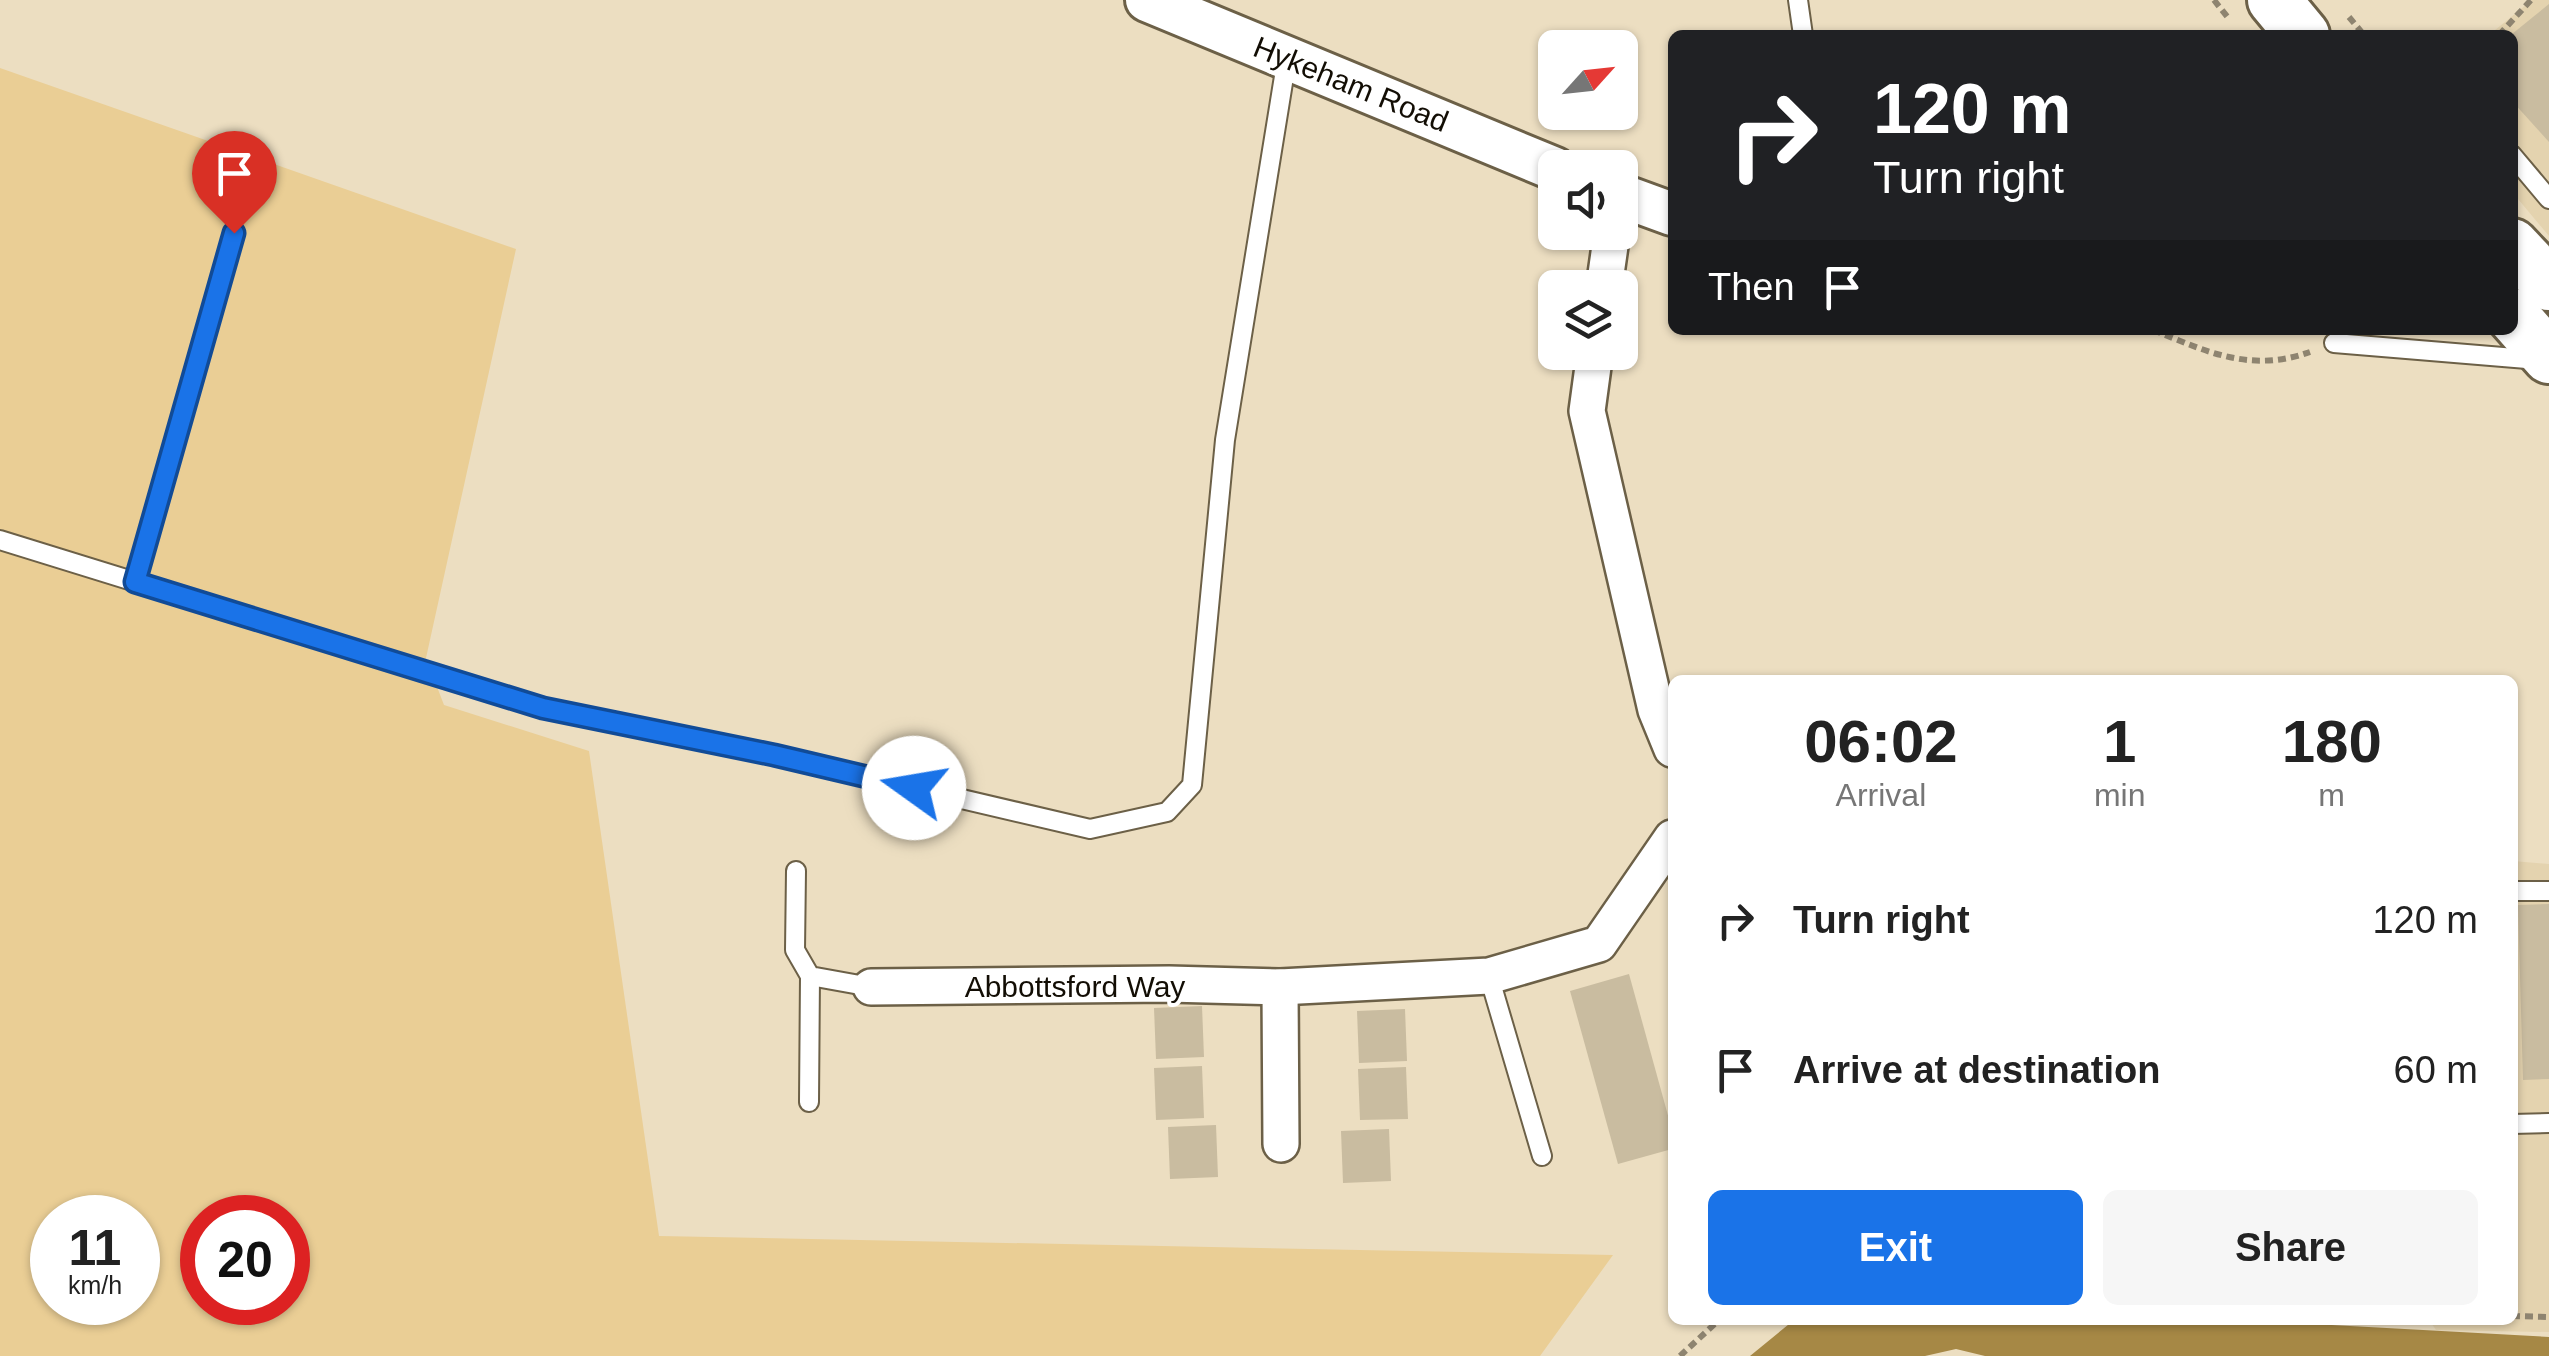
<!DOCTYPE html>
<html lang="en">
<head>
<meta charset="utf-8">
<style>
	body { margin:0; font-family:Arial,sans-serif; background:#f6f6f6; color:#222; height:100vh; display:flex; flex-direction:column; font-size:38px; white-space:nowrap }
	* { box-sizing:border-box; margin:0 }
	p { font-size:32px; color:#767676 }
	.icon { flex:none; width:55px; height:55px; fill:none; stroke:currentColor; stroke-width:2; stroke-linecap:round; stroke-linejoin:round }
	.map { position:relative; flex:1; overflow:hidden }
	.details { position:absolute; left:1668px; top:675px; width:850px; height:650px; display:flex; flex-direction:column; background:#fff; border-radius:15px; box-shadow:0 2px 8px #0004 }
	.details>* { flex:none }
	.banner { position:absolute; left:1668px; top:30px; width:850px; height:305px; border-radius:15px; box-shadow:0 2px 8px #0004; background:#202124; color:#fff; overflow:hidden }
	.needle { width:65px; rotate:63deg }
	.controls { position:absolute; left:1538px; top:30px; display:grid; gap:20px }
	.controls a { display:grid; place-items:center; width:100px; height:100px; border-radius:15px; background:#fff; box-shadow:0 2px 8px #0004; font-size:50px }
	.speed { position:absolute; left:30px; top:1195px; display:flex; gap:20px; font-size:50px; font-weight:700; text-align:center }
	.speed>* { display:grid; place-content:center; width:130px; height:130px; border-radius:50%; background:#fff; box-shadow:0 2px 8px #0004; line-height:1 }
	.speed small { font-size:25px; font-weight:400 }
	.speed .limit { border:15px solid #d22; background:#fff; color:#111 }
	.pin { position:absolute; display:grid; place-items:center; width:85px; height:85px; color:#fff; margin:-102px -42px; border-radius:50% 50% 50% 0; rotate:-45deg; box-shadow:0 0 10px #0007 }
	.pin .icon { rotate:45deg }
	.me { position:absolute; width:110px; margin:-55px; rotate:283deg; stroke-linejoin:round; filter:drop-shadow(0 0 8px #0008) }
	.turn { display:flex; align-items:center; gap:35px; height:210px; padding:0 40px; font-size:45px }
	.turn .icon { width:130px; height:130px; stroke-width:2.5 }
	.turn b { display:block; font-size:70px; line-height:85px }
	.then { display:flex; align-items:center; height:95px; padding:0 40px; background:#0003; gap:20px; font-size:38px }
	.eta { display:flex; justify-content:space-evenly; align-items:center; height:170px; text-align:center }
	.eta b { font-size:60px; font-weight:700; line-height:70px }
	.primary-button { display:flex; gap:20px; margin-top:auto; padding:20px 40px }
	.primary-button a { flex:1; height:115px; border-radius:15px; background:#1a73e8; color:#fff; font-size:40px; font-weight:700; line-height:115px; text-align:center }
	.primary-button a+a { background:#f6f6f6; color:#222 }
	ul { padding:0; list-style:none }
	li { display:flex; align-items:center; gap:30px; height:150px; padding:0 40px }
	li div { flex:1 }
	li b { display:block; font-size:38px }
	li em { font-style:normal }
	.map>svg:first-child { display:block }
	.built { fill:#e4d3af }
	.green { fill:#eace95; fill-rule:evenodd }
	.water { fill:#a68845 }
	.building { fill:#c9bca0 }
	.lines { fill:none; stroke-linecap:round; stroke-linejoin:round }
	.service-casing { stroke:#6c6047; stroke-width:22 }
	.minor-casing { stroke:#6c6047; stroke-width:40 }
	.tertiary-casing { stroke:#6c6047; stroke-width:48 }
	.primary-casing { stroke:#6c6047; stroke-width:58 }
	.path { stroke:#8e8470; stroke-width:6; stroke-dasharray:8 5; stroke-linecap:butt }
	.service { stroke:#fff; stroke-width:18 }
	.minor { stroke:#fff; stroke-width:35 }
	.tertiary { stroke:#fff; stroke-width:42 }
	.primary { stroke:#fff; stroke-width:52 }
	.route-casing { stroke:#114b97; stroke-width:25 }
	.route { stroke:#1a73e8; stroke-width:18 }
	.labels { text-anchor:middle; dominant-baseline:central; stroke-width:8; stroke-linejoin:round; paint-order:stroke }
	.street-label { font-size:30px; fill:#120d04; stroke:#fff }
</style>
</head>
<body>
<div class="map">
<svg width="2549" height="1356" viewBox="0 0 2549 1356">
	<rect width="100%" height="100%" fill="#ecdec1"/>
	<!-- built -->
	<g class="built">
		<polygon points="2532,0 2549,0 2549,236 2513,193 2512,35 2489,35"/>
		<polygon points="2513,861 2549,864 2549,1332 2436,1330 2429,1320 2512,1320"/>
	</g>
	<!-- green -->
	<path class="green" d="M0 68 516 249 426 658 444 705 589 751 659 1236 1613 1255 1540 1356H0ZM52 1218H138V1302H52ZM202 1218H288V1302H202Z"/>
	<!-- water -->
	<polygon class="water" points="1794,1320 2243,1320 2549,1337 2549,1356 1985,1356 1956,1349 1925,1356 1750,1356"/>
	<!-- building -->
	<g class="building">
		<polygon points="2549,4 2549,142 2512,101 2512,34"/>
		<polygon points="2549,904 2549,1079 2523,1080 2518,905"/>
		<polygon points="1629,974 1672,1130 1672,1149 1618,1164 1570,991"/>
		<polygon points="1202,1006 1204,1057 1156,1059 1154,1008"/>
		<polygon points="1405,1009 1407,1061 1359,1063 1357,1011"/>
		<polygon points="1202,1066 1204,1118 1156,1120 1154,1068"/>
		<polygon points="1406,1067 1408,1119 1360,1120 1358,1069"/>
		<polygon points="1216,1125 1218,1177 1170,1179 1168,1127"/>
		<polygon points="1389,1129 1391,1181 1343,1183 1341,1131"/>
	</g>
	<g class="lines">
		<defs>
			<g id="service">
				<polyline points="1798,0 1803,35"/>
				<polyline points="2512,155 2549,199"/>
				<polyline points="2334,343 2539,360"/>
				<polyline points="0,540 543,708 774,755 1090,829 1167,812 1192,785 1225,440 1287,58"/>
				<polyline points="135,581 234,233"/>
				<polyline points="796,871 795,950 810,976 871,987"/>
				<polyline points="2512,891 2549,891"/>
				<polyline points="1489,976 1542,1156"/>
				<polyline points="809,1102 810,976"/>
				<polyline points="2512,1124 2549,1123"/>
			</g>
			<g id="minor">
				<polyline points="1604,288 1612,232"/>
				<polyline points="1595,352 1587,411 1656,710 1672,749"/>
				<polyline points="871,987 1169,984 1280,987 1489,976 1599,944 1672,838"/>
				<polyline points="1280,987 1281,1144"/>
			</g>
			<g id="tertiary">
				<polyline points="1147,0 1555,169"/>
				<polyline points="1620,195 1672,214"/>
			</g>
			<g id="primary">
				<polyline points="2274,0 2303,35"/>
				<polyline points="2512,245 2549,284"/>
				<polyline points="2512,315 2549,357"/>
			</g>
		</defs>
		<!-- service casing -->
		<use href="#service" class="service-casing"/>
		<!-- minor casing -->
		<use href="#minor" class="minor-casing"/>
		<!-- tertiary casing -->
		<use href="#tertiary" class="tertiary-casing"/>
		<!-- primary casing -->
		<use href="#primary" class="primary-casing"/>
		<!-- path -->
		<g class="path">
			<polyline points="2214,0 2229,19"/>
			<polyline points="2349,17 2364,35"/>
			<polyline points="2499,35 2531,0"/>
			<path d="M2153 330C2208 352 2250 373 2310 352"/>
			<polyline points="2512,1316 2549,1317"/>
			<polyline points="1680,1356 1719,1320"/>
		</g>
		<!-- service -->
		<use href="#service" class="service"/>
		<!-- minor -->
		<use href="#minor" class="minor"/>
		<!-- tertiary -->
		<use href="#tertiary" class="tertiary"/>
		<!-- primary -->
		<use href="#primary" class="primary"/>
	</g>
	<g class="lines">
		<defs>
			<polyline id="route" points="234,233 135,582 543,708 774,755 914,788"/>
		</defs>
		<!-- route casing -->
		<use href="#route" class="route-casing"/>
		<!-- route -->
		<use href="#route" class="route"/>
	</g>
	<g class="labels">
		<!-- street labels -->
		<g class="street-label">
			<text transform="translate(1351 84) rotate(22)">Hykeham Road</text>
			<text x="1075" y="986">Abbottsford Way</text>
		</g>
	</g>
</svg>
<div class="controls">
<a><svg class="needle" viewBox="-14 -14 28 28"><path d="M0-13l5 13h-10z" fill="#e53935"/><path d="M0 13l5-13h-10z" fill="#767676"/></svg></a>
<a><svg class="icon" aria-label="sound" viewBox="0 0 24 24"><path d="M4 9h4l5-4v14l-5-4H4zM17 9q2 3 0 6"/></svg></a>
<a><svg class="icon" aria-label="layers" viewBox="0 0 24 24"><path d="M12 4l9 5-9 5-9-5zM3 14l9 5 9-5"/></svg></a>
</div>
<div class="speed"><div>11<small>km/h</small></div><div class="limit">20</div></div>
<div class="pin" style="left:234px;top:233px;background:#d93025"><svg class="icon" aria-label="arrive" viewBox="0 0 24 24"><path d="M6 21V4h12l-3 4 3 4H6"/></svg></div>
<svg class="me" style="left:914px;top:788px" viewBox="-20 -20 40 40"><circle r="19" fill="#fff"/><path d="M0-13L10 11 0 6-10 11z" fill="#1a73e8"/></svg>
<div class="banner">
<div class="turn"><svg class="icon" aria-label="right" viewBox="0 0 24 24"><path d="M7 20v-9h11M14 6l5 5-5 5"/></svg><div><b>120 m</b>Turn right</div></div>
<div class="then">Then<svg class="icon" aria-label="arrive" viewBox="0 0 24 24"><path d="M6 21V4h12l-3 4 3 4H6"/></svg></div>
</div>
<section class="details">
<div class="eta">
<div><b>06:02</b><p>Arrival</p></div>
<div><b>1</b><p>min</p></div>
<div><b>180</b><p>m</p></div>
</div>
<ul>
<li><svg class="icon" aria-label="right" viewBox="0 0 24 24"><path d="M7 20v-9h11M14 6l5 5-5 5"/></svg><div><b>Turn right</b></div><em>120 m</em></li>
<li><svg class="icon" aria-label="arrive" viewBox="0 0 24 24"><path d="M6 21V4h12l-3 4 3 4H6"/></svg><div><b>Arrive at destination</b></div><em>60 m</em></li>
</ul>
<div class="primary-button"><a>Exit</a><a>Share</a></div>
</section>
</div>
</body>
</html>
